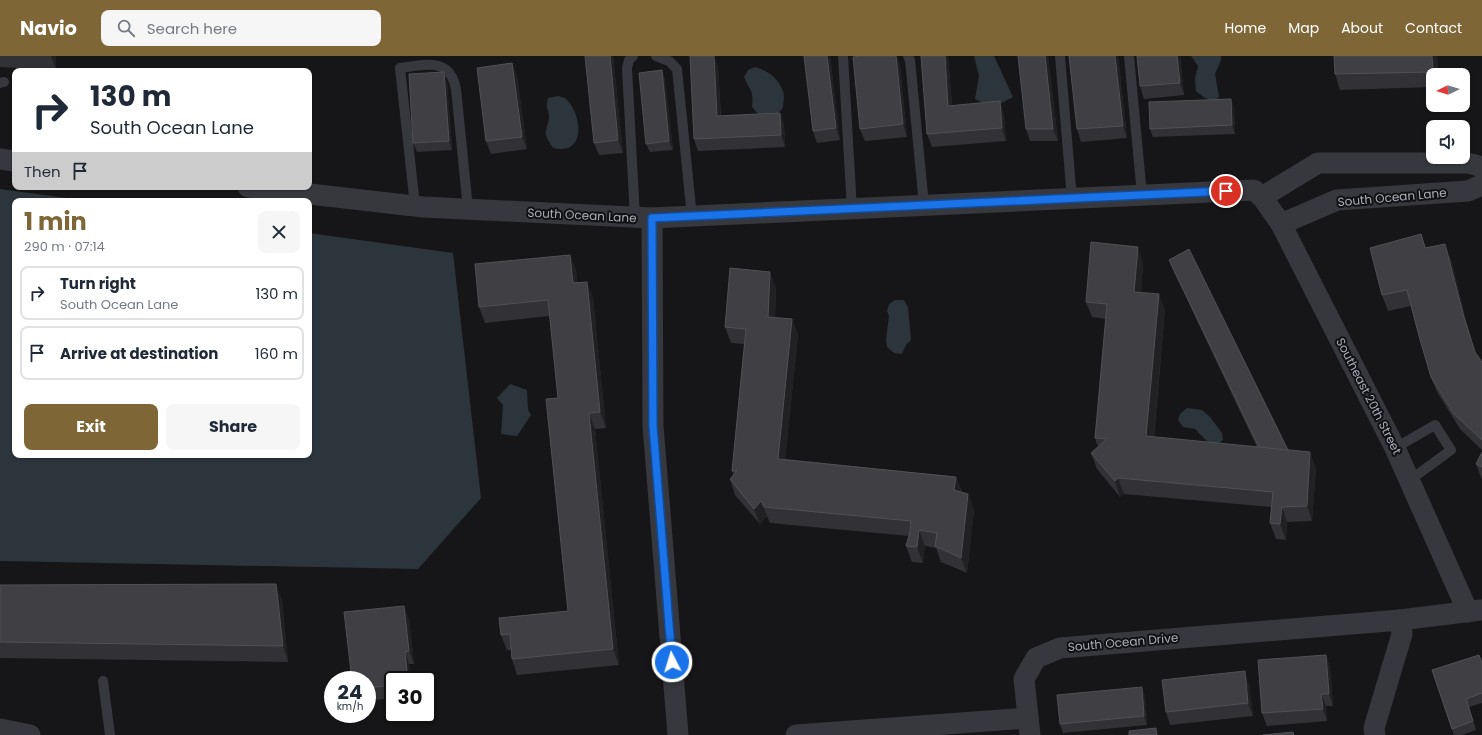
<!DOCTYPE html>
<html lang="en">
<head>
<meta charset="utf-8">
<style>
	body { margin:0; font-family:Poppins,sans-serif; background:#f6f6f7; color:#1f2937; height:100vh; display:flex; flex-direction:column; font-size:15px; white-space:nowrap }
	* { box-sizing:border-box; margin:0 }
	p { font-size:13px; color:#747a83 }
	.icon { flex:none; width:22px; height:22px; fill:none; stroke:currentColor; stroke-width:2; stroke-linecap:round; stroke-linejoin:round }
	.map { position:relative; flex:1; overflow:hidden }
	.side { position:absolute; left:12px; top:142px; width:300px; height:260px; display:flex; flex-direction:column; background:#fff; border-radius:8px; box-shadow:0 1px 3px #0004 }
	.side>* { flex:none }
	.banner { position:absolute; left:12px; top:12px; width:300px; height:122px; border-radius:8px; box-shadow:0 1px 3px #0004; background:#fff; color:#1f2937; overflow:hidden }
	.needle { width:26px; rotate:265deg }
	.tools { position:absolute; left:1426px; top:12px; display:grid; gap:8px }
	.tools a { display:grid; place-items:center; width:44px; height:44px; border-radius:8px; background:#fff; box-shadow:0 1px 3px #0004; font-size:20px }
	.speed { position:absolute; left:324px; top:615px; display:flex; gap:8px; font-size:20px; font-weight:700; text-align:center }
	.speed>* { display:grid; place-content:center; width:52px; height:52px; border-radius:50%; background:#fff; box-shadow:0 1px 3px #0004; line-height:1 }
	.speed small { font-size:10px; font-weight:400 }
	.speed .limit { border:2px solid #111; border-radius:6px; background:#fff; color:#111 }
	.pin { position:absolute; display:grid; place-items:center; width:34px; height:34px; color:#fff; margin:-17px; border:2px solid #fff; border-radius:50%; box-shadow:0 1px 4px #0007 }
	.me { position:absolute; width:44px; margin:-22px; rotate:355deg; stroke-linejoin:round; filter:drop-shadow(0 0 3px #0008) }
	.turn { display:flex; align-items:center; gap:14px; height:84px; padding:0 12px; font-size:18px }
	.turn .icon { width:52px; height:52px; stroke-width:2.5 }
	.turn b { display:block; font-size:28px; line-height:34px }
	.then { display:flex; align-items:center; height:38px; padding:0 12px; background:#0003; gap:8px; font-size:15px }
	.round { display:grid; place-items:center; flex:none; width:42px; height:42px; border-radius:8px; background:#f6f6f7 }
	.summary { display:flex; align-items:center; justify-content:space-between; height:68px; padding:0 12px }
	h1 { font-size:24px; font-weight:700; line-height:30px; color:#7e6636 }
	.action { display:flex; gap:8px; margin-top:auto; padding:8px 12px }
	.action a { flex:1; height:46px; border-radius:8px; background:#7e6636; color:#fff; font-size:16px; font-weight:700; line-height:46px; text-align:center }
	.action a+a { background:#f6f6f7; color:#1f2937 }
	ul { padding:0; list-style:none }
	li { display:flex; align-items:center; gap:12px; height:54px; margin:0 8px 6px; padding:0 4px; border:2px solid #e0e1e3; border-radius:8px }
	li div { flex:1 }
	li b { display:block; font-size:15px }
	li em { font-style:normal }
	header { display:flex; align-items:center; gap:24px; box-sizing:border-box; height:56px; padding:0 20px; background:#7e6636; color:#fff }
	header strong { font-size:19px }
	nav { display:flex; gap:22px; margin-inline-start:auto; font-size:14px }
	.search { width:280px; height:36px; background:#f6f6f7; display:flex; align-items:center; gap:10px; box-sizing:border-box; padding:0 14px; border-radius:8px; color:#747a83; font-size:15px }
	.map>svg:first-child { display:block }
	.water { fill:#2c353c }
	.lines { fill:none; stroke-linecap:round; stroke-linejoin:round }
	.service { stroke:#37383d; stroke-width:10 }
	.minor { stroke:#37383d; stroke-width:21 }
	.wall { fill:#323236 }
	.shaded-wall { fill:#212124 }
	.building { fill:#3f3f44; stroke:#4f5156 }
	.route-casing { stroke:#114b97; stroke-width:10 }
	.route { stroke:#1a73e8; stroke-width:7 }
	.labels { text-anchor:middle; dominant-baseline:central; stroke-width:4; stroke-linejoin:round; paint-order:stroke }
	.street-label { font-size:12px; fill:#a8adb8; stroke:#111113 }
</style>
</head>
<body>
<header>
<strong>Navio</strong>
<div class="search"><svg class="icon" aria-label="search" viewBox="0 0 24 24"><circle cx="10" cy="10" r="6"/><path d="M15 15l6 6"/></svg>Search here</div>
<nav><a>Home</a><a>Map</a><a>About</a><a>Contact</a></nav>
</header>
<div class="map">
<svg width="1482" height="679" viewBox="0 0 1482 679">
	<rect width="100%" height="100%" fill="#161618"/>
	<!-- water -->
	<g class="water">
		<path d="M974 0H994L1013 41C996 50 993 52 975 43L979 20Z"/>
		<polygon points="1191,0 1221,0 1221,4 1215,18 1219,41 1214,45 1205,42 1196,35 1195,22 1198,10"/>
		<path d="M755 11C767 14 780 23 783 36 785 40 783 47 783 52L776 59 764 61 758 58 752 51C754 34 750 35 744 21L748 14Z"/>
		<path d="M558 40C561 41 564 41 566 43 582 58 587 100 553 92 550 86 544 80 546 74 547 69 549 66 549 61 549 52 545 54 548 42Z"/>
		<polygon points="0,133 89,145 15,145 15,399 309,399 309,177 453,197 481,442 418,513 0,505"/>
		<polygon points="895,244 904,244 908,251 911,284 906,289 902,298 894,297 887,291 886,284 889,260 887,255 889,248"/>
		<polygon points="510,328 527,334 528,354 531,359 517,380 501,378 503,349 497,342"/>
		<polygon points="1187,352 1202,354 1210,361 1222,377 1223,384 1218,388 1209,387 1195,373 1183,371 1178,364 1180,358"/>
	</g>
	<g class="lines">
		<!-- service -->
		<g class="service">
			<polyline points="633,0 629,4 627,12 635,162"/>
			<polyline points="656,0 669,5 677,13 692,161"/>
			<polyline points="843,0 852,153"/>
			<polyline points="908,0 910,4 924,149"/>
			<polyline points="1060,0 1072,143"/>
			<polyline points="1129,0 1142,139"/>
			<polyline points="0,27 4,26"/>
			<path d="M415 150 400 12C417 10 442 2 452 21 454 25 455 29 456 33L468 153"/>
			<polyline points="1395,392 1435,369 1451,394 1410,424"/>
			<polyline points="103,625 110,679"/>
		</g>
		<!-- minor -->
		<g class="minor">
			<polyline points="0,103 15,105"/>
			<polyline points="248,131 423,151 652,162 1254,134 1262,141 1281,168 1395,392 1468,556"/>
			<polyline points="1262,141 1318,107 1468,107 1482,111"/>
			<polyline points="652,162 653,370 678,679"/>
			<polyline points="1281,168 1337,144 1468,135 1482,129"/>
			<polyline points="0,673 30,679"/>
			<polyline points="796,679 1028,662"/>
			<polyline points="1030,679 1024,623 1036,602 1060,592 1400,564 1481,554"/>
			<polyline points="1375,679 1374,672 1402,578 1400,564"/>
		</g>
	</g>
	<!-- wall -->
	<g class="wall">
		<polygon points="0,0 56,0 56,14 0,11"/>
		<polygon points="613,0 623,97 599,99 594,87"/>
		<polygon points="690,0 714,0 718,11 721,60 780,57 784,69 785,91 698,95 694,83"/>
		<polygon points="830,0 840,84 817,87 813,75"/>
		<polygon points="860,0 897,0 900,9 907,81 865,85 860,73"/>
		<polygon points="921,0 948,0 952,49 1004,58 1006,85 932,91 927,78"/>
		<polygon points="1018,0 1048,0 1058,85 1030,85 1026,73"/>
		<polygon points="1069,0 1118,0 1127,82 1081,86 1077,73"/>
		<polygon points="1180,0 1184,39 1144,43 1140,30"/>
		<polygon points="1437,0 1438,19 1433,19 1433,31 1340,34 1335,18"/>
		<polygon points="512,7 517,20 527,93 491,98 486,85"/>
		<polygon points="444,16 447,25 452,94 417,96 413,87"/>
		<polygon points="665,23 673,94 650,96 646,88"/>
		<polygon points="1234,51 1235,78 1153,81 1150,73"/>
		<polygon points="1421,178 1426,192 1451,203 1469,277 1476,298 1482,306 1482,394 1460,373 1437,336 1431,321 1411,250 1388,255 1382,239"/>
		<polygon points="570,199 576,214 577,227 593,241 606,372 595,373 619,609 517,619 512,603 511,594 507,594 501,579 568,555 558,342 550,260 485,267 479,251"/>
		<polygon points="1169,204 1288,394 1316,412 1312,465 1287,466 1286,484 1276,483 1270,467 1271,451 1124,438 1120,441 1097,413 1091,397 1098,391 1095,382 1106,263 1092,261 1086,246 1143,206 1141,237 1165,254 1154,381 1257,391 1174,216"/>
		<polygon points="776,232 775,262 792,263 798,279 785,403 956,421 962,436 968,438 974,454 967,517 941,506 936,492 925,490 923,507 912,506 906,490 909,480 770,467 767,460 760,468 735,439 730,423 734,419 732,415 744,288 731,287 725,271"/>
		<polygon points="1482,396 1482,424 1476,408"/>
		<polygon points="0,529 282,544 288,606 0,602"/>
		<polygon points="409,562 414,608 409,608 393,624 393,642 367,645 367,624"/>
		<polygon points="1326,599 1330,612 1333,650 1326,650 1327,665 1267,670 1262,657"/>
		<polygon points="1482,607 1482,647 1469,651 1476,674 1462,679 1454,679 1432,614"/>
		<polygon points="1249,628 1253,660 1170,669 1166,656"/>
		<polygon points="1145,640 1147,669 1063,677 1060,668"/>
	</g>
	<!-- shaded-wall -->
	<g class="shaded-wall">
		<polygon points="51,0 56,0 56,14"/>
		<polygon points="610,0 613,0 623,97 618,84"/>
		<polygon points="714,0 718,11 721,72 717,60"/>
		<polygon points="827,0 830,0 840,84 836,72"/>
		<polygon points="896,0 897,0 900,9 907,81 903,68"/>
		<polygon points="945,0 948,0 953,62 948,50"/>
		<polygon points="1045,0 1048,0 1058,85 1053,73"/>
		<polygon points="1115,0 1118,0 1127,82 1123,70"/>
		<polygon points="1177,0 1180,0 1184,39 1180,27"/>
		<polygon points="1432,0 1437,0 1438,19 1434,19 1433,16"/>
		<polygon points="512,7 517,20 527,93 522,81"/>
		<polygon points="662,14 665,23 673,94 669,85"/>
		<polygon points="444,16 447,25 452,94 449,85"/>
		<polygon points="1231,43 1234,51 1235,78 1232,69"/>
		<polygon points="1000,45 1004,58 1006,85 1002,72"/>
		<polygon points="780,57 784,69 785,91 781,79"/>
		<polygon points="1445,188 1451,203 1469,277 1481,312 1464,261"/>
		<polygon points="1138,191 1143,206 1140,252 1134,236"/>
		<polygon points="570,199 576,214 579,243 573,227"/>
		<polygon points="770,216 776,232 774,277 768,261"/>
		<polygon points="587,226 593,241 606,372 600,356"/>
		<polygon points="1159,238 1165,254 1152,396 1146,380"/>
		<polygon points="792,263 798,279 784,418 778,403"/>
		<polygon points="589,357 595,373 619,609 613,593"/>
		<polygon points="1310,396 1316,412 1312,465 1307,450"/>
		<polygon points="956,421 962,437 954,434"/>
		<polygon points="1118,422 1124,438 1120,441 1115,425"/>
		<polygon points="968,438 974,454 967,517 961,502"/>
		<polygon points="761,445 767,460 760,468 754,453"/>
		<polygon points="1282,451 1287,466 1286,484 1280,468"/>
		<polygon points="919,474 925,490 923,507 917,491"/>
		<polygon points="276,528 282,544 288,606 283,590"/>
		<polygon points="404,550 409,562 414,608 409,595"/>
		<polygon points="405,596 409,608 411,624 408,624"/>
		<polygon points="1326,599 1330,612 1333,650 1329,638"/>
		<polygon points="1245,615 1249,628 1253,660 1248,647"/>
		<polygon points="1142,631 1145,640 1147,669 1144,660"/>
		<polygon points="1321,638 1326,650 1327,665 1323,653"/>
	</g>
	<!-- building -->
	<g class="building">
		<polygon points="585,0 610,0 618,84 594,87"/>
		<polygon points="690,0 714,0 717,60 780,57 781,79 694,83"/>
		<polygon points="804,0 827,0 836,72 813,75"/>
		<polygon points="860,0 896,0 903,68 860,73 853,1"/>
		<polygon points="921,0 945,0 948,50 1000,45 1002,72 927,78"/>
		<polygon points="1018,0 1045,0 1053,73 1026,73"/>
		<polygon points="1069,0 1115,0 1123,70 1077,73"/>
		<polygon points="1137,0 1177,0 1180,27 1140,30"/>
		<polygon points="1334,0 1432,0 1433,16 1335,18"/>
		<polygon points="512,7 522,81 486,85 477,12"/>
		<polygon points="662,14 669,85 646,88 639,17"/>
		<polygon points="444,16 449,85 413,87 409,18"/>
		<polygon points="1231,43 1232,69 1150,73 1149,46"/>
		<polygon points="1421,178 1425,192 1445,188 1464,261 1475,296 1482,306 1482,384 1454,358 1431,321 1419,280 1407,234 1382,239 1370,192"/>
		<polygon points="1091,186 1138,191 1134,236 1159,238 1146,380 1310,396 1307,450 1282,451 1280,468 1270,467 1273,436 1118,422 1115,425 1091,397 1107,383 1095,382 1107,248 1086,246"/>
		<polygon points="1189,193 1288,394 1259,391 1169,204"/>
		<polygon points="570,199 573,227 587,226 600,356 589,357 613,593 512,603 510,578 501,579 499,562 568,555 546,343 558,342 548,244 479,251 475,208"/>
		<polygon points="730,212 770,216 768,261 792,263 778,403 956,421 954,434 968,438 961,502 935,490 937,477 919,474 917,491 906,490 910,476 911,465 764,451 761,445 754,453 730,423 737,415 732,415 746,273 725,271"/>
		<polygon points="1482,396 1482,411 1476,408"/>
		<polygon points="276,528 283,590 0,586 0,529"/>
		<polygon points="404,550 409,595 405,596 408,624 393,624 393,629 367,632 367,624 352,624 344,556"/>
		<polygon points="1326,599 1329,638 1321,638 1323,653 1262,657 1258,604"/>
		<polygon points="1479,599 1482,607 1482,637 1466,643 1473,665 1452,673 1432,614"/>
		<polygon points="1245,615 1248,647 1166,656 1162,624"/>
		<polygon points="1142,631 1144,660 1060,668 1057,639"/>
		<polygon points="1156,672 1157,679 1129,679 1129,675"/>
		<polygon points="1293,676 1294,679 1263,679"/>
	</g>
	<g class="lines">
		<defs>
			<polyline id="route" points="672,606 653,370 652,162 1226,135"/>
		</defs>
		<!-- route casing -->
		<use href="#route" class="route-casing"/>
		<!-- route -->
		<use href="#route" class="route"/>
	</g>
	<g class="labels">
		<!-- street labels -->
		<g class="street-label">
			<text transform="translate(1392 141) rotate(-5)">South Ocean Lane</text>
			<text transform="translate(582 159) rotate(3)">South Ocean Lane</text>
			<text transform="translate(1369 340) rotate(63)">Southeast 20th Street</text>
			<text transform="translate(1123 586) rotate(-5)">South Ocean Drive</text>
		</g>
	</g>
</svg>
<div class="tools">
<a><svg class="needle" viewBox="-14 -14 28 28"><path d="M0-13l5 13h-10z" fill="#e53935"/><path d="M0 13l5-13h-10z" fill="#747a83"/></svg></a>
<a><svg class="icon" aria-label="sound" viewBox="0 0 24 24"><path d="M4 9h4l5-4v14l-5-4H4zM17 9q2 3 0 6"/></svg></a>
</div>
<div class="speed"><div>24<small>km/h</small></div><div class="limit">30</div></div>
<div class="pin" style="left:1226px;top:135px;background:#d93025"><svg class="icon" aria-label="arrive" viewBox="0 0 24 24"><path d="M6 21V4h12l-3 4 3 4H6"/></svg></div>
<svg class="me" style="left:672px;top:606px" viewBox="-20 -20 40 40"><circle r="17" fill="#1a73e8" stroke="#fff" stroke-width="3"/><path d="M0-11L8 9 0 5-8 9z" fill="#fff"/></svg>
<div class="banner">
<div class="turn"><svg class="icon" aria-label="right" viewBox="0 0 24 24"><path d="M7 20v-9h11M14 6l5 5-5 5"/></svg><div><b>130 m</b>South Ocean Lane</div></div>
<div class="then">Then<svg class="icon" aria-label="arrive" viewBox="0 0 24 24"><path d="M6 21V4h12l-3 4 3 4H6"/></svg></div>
</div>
<section class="side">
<div class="summary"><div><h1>1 min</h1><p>290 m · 07:14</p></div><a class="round"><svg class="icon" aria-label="close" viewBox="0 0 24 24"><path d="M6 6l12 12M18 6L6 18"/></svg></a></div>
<ul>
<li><svg class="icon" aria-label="right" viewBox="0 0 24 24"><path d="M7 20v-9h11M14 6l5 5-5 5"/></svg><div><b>Turn right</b><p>South Ocean Lane</p></div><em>130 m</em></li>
<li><svg class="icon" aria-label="arrive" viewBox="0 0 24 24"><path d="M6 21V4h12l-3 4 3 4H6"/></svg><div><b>Arrive at destination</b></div><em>160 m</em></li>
</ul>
<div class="action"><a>Exit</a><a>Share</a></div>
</section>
</div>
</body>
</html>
